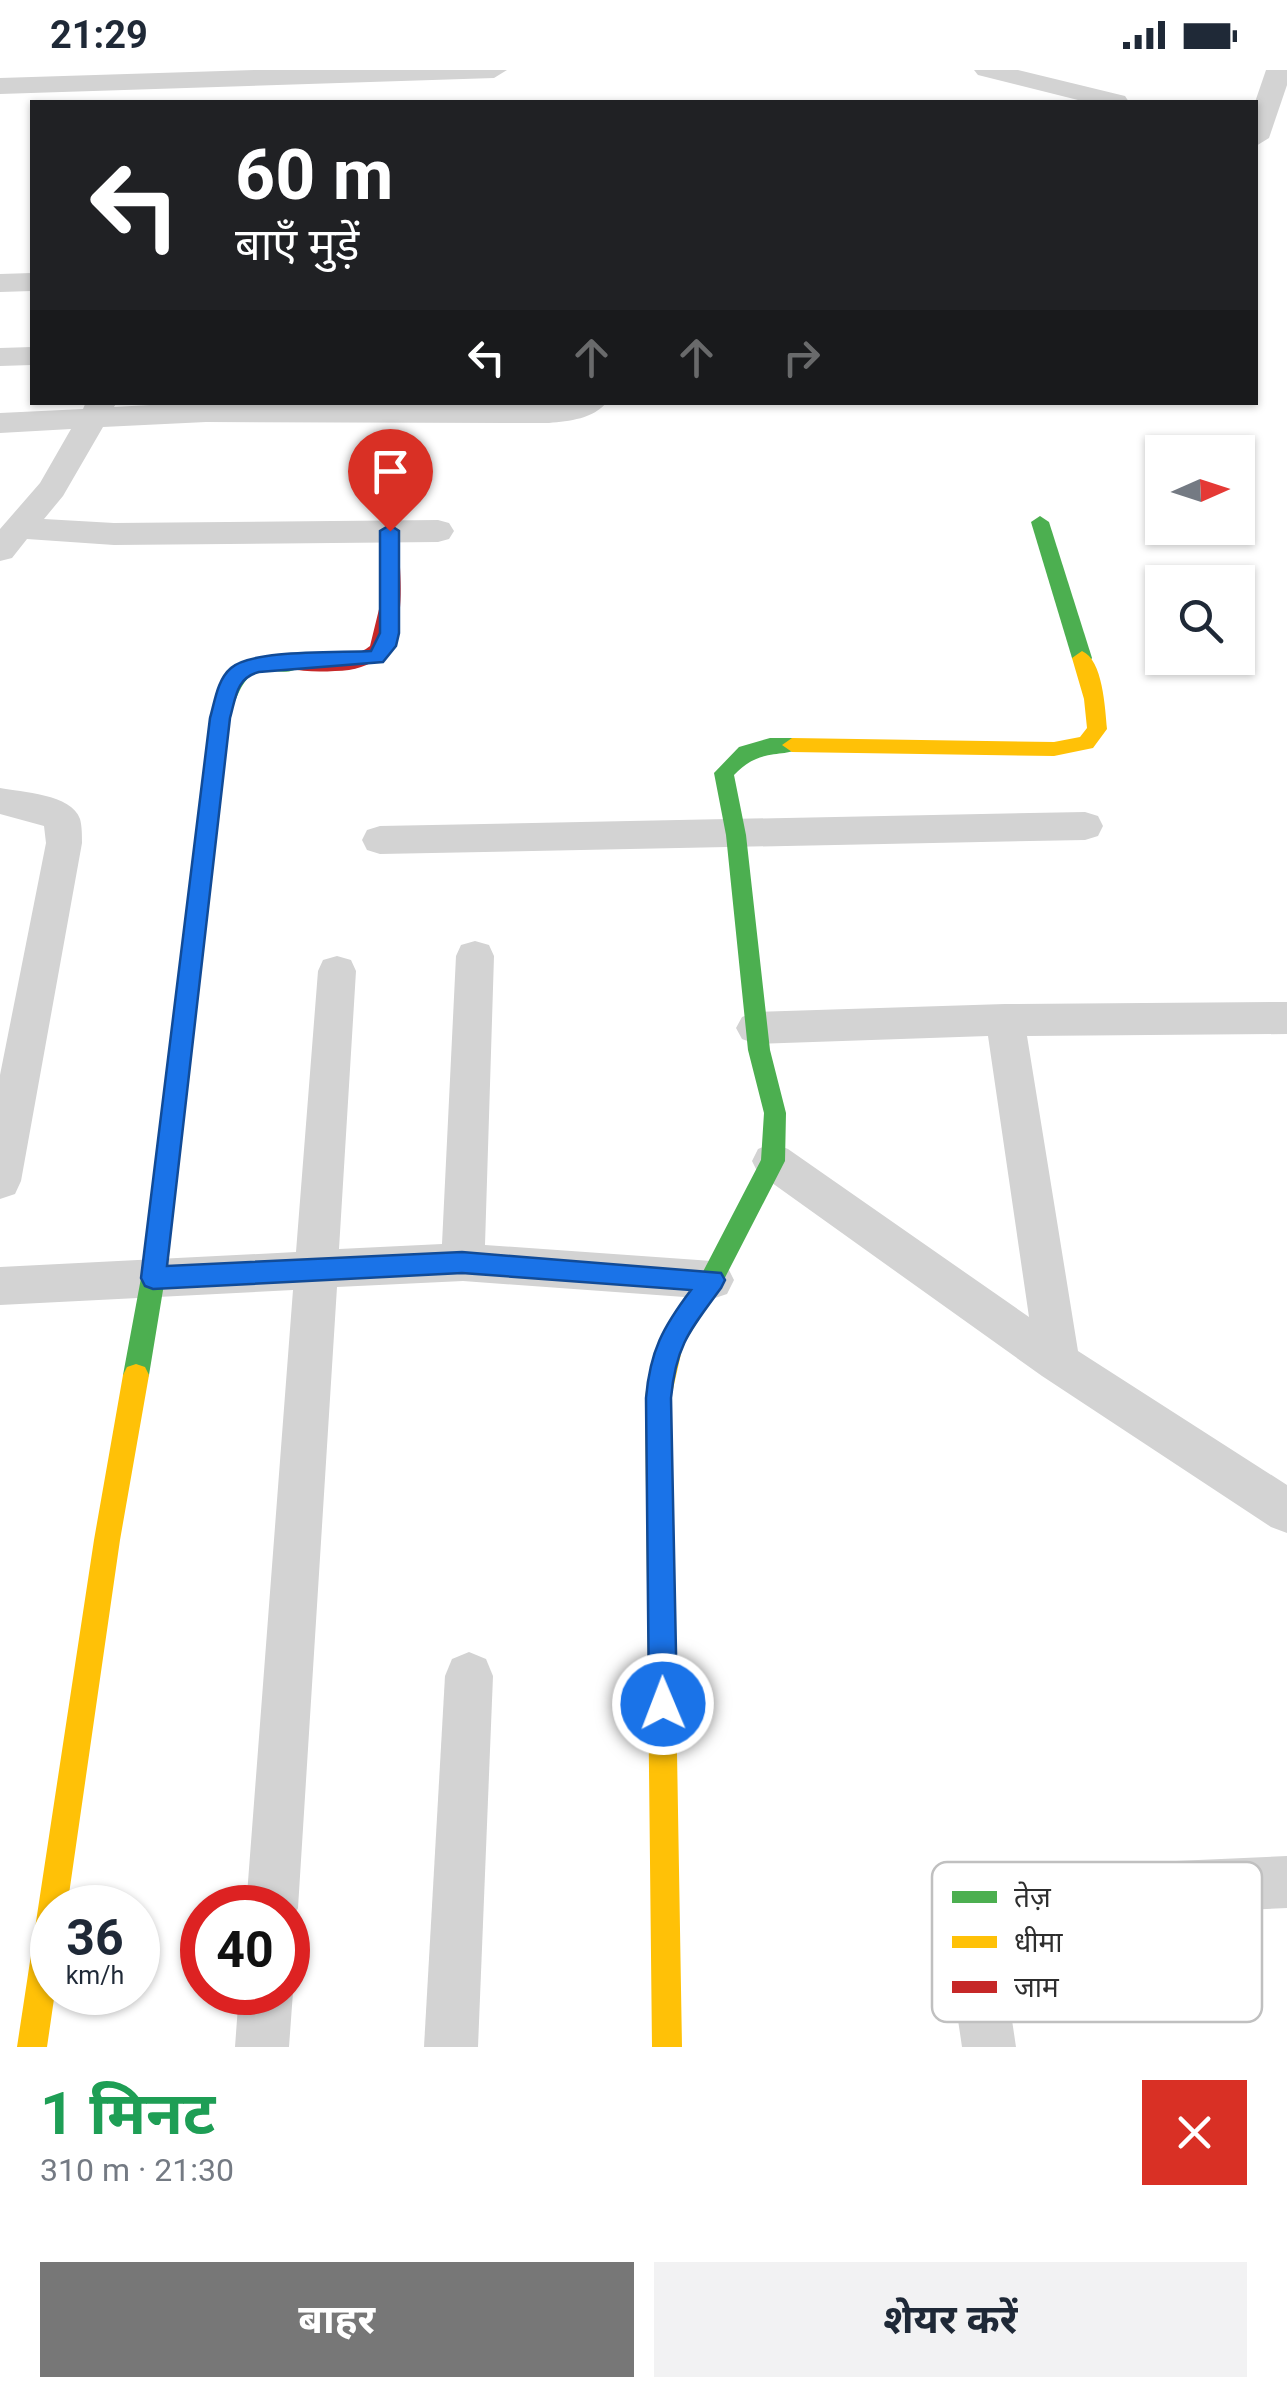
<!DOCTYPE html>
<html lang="hi">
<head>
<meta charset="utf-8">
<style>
	body { margin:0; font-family:Roboto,"Noto Sans Devanagari",sans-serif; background:#f2f2f3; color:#1f2937; height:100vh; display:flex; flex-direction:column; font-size:38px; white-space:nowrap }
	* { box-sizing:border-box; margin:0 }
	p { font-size:32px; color:#747a83 }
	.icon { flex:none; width:55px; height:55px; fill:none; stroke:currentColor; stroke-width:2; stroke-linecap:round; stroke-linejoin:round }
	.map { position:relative; height:1977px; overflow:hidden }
	.side { display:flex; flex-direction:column; background:#fff; flex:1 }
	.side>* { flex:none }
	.top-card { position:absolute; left:30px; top:30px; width:1228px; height:305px; border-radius:0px; box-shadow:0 2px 8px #0004; background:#202124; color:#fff; overflow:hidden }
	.needle { width:65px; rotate:87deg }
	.controls { position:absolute; left:1145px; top:365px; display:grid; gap:20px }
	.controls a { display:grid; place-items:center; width:110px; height:110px; border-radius:0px; background:#fff; box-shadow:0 2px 8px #0004; font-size:50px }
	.speed { position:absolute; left:30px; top:1815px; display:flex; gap:20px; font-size:50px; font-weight:700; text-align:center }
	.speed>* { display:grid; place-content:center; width:130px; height:130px; border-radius:50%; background:#fff; box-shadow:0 2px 8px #0004; line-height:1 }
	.speed small { font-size:25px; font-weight:400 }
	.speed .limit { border:15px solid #d22; background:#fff; color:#111 }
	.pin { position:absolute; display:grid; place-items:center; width:85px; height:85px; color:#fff; margin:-102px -42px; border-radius:50% 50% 50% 0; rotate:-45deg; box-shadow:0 0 10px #0007 }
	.pin .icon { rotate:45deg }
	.me { position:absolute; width:110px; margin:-55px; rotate:359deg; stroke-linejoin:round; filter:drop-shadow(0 0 8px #0008) }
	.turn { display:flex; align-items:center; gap:35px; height:210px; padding:0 40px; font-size:45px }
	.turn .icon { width:130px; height:130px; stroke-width:2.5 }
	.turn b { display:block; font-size:70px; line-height:85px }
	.lanes { display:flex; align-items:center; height:95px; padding:0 40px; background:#0003; justify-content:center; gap:50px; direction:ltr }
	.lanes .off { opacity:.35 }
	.round { display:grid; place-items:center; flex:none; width:105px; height:105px; border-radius:0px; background:#f2f2f3 }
	.head { display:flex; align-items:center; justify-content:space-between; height:170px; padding:0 40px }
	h1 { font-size:60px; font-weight:700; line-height:75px; color:#1e9e55 }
	.cta { display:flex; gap:20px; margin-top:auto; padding:20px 40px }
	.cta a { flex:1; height:115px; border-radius:0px; background:#777; color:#fff; font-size:40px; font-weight:700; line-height:115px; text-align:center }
	.cta a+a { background:#f2f2f3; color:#1f2937 }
	.status { display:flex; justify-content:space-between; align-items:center; height:70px; padding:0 50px; background:#fff; direction:ltr }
	.status svg { height:28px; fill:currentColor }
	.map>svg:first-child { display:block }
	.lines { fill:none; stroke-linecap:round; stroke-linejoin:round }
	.street { fill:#d3d3d3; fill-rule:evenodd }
	.fast { fill:#4caf50; fill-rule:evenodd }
	.slow { fill:#ffc107; fill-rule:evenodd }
	.jam { fill:#c62828; fill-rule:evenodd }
	.route { fill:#1a73e8; stroke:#114b97; stroke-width:2.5 }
	.key { fill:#fff; stroke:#c0c0c0; stroke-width:2.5 }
	.key-label { font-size:28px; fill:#2e2e2e }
</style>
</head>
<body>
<div class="status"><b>21:29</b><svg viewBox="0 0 49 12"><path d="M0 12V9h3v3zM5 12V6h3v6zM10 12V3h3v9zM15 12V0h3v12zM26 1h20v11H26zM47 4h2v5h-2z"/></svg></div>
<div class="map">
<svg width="1287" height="1977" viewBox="0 0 1287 1977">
	<rect width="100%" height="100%" fill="#fff"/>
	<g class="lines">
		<!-- street -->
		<g class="street">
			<polygon points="254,0 507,0 494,8 0,24 0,8"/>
			<polygon points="974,0 1018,0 1125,26 1129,32 1086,32 978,5"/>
			<polygon points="1266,0 1287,0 1287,15 1269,68 1256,76 1255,32"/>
			<polygon points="32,203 32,221 0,222 0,204"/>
			<polygon points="32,277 32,295 0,296 0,278"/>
			<path d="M86 332H117L114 337 203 332H607C593 349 570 351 549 353L206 352 103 357 63 426 44 449 114 453 438 450 449 453 454 461 449 469 438 472 114 475 27 469 12 488 0 491V459L40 413 71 359 0 363V343L83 339Z"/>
			<path d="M0 718C21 722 72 724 80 749 82 756 82 766 82 773L21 1111 15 1124 0 1129V1005L46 773 44 756 0 744Z"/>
			<polygon points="1085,742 1098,746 1103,756 1098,766 1085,770 380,784 367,780 362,770 367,760 380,756"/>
			<polygon points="475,871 489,875 494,886 485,1175 712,1191 727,1196 734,1210 727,1224 712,1229 463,1211 337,1217 298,1838 288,1858 288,1838 246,1838 293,1220 0,1235 0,1197 296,1182 318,901 323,890 337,886 351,890 356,901 339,1179 442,1174 456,886 461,875"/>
			<polygon points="1287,932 1287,964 1027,966 1078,1281 1287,1415 1287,1463 1271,1457 1042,1306 758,1103 752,1091 758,1079 773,1073 788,1079 1029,1247 988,966 756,974 742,969 736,958 742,947 756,942 1005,934"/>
			<polygon points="469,1582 486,1589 493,1606 478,1977 424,1977 445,1606 452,1589"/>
			<path d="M1287 1786V1838L1028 1850 1011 1866 1004 1896 1016 1977H962C952 1907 936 1831 1017 1798Z"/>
			<polygon points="288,1909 293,1922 289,1977 235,1977 239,1922 288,1922"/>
		</g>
		<!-- fast -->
		<g class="fast">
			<polygon points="1040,446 1049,452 1092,588 1089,593 1082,595 1072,588 1031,452"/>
			<path d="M277 586H295L305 593C278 620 251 568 230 648L165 1208 149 1305 145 1313 136 1316 127 1313 123 1305 141 1208 210 648 220 618 236 596Z"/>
			<path d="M770 668H792L802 675C787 691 763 674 734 705L746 765 770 980 786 1043 785 1091 715 1227 706 1230 697 1227 694 1219 761 1090 764 1043 748 980 726 765 714 703 739 677Z"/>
		</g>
		<!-- slow -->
		<g class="slow">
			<path d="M1082 581C1103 590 1105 638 1107 659L1093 678 1054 686 792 682 782 675 792 668 1054 672 1080 667 1087 658 1084 629 1072 588Z"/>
			<path d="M706 1208 715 1211 718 1219 683 1275 671 1328 682 1977H652L645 1328C651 1282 670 1248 697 1211Z"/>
			<polygon points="136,1294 145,1297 149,1305 120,1470 67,1838 52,1838 55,1922 47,1977 17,1977 94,1470 123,1305 127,1297"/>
		</g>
		<!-- jam -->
		<path class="jam" d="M389 455 398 461C400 519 417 600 335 601 320 602 303 602 288 598L285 593C302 576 344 597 370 576L381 531 380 461Z"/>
	</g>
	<!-- route -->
	<path class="route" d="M390 455 399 461V563L396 576 383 592 259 602C236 608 236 627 230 648L167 1196 462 1182 721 1203 725 1210 721 1218C690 1260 676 1275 671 1328L677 1634 673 1643 663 1648 653 1643 649 1634 646 1328C650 1281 663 1257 691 1220L462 1203 153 1219 145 1216 141 1208 210 648C215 631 217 610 231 598 252 579 341 583 371 581L380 563V461Z"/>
	<!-- legend -->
	<rect x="932" y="1792" width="330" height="160" rx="15" class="key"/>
	<rect x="952" y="1821" width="45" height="12" fill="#4caf50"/>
	<rect x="952" y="1866" width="45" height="12" fill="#ffc107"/>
	<rect x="952" y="1911" width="45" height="12" fill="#c62828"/>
	<g class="key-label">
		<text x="1014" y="1837">तेज़</text>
		<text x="1014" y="1882">धीमा</text>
		<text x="1014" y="1927">जाम</text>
	</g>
</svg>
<div class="controls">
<a><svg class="needle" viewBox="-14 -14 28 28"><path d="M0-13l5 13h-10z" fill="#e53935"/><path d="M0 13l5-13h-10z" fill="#747a83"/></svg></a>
<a><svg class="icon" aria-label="search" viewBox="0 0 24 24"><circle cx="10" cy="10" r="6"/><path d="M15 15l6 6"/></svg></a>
</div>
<div class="speed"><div>36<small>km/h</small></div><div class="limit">40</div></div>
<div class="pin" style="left:390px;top:461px;background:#d93025"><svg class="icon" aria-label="arrive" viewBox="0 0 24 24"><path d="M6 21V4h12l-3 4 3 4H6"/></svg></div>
<svg class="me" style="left:663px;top:1634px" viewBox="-20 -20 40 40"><circle r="17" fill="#1a73e8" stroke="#fff" stroke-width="3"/><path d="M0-11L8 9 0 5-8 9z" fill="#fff"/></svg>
<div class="top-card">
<div class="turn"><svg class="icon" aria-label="left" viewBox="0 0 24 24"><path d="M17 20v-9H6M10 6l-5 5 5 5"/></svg><div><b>60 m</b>बाएँ मुड़ें</div></div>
<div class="lanes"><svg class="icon" aria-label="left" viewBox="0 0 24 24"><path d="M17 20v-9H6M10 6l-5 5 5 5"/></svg><svg class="icon off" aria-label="ahead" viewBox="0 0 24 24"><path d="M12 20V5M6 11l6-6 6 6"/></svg><svg class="icon off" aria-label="ahead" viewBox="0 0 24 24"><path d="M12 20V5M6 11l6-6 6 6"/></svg><svg class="icon off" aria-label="right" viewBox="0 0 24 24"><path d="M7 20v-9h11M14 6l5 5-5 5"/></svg></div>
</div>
</div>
<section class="side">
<div class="head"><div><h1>1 मिनट</h1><p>310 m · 21:30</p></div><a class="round" style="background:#d93025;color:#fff"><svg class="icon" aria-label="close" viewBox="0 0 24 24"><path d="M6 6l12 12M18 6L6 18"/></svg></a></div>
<div class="cta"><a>बाहर</a><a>शेयर करें</a></div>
</section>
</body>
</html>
